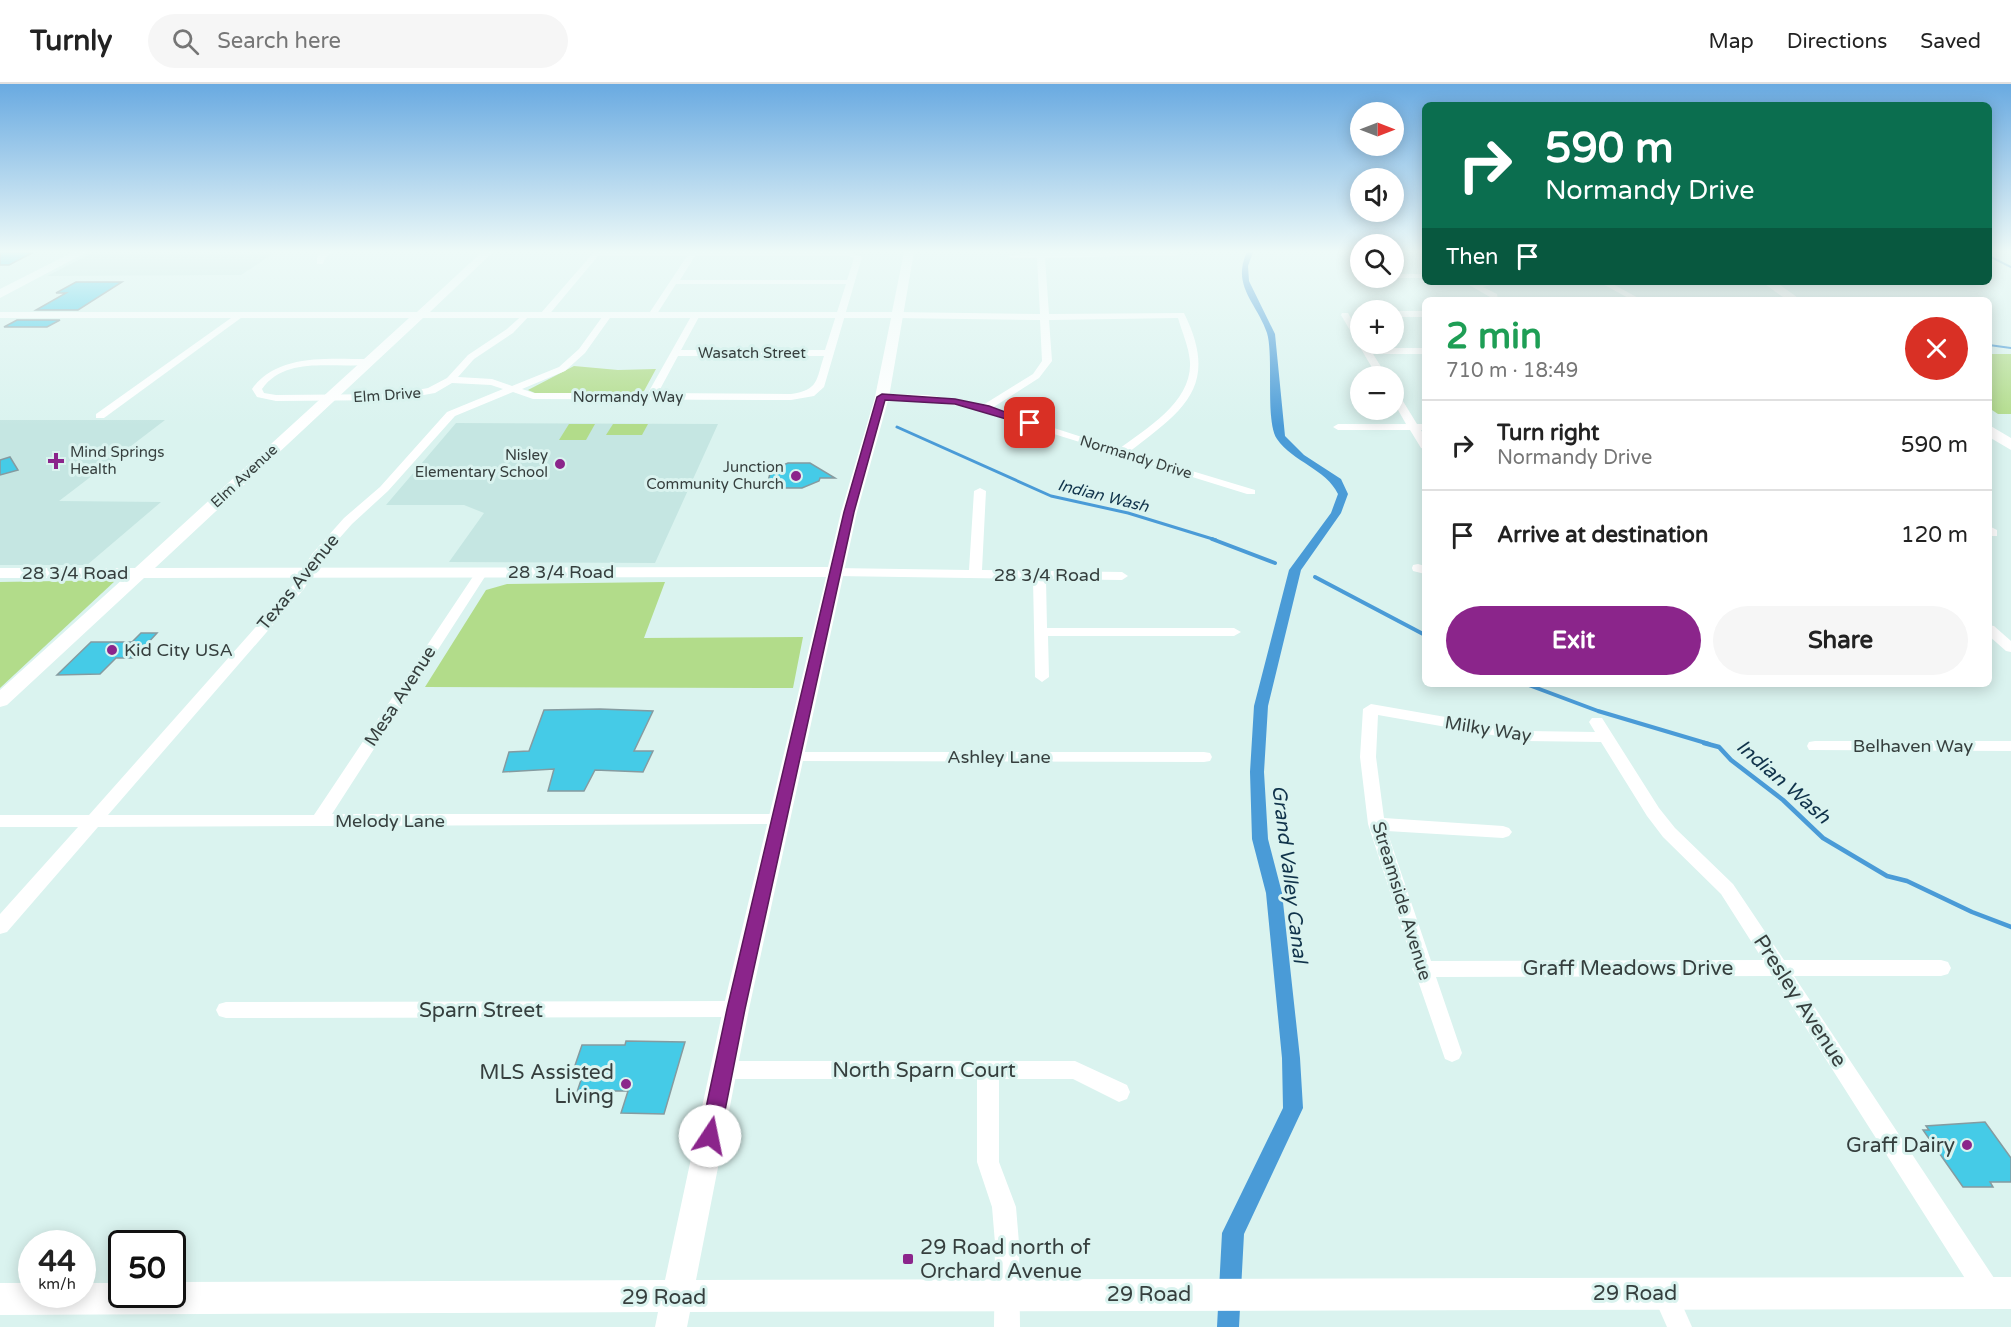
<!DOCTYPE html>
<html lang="en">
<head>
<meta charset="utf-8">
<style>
	body { margin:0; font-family:"Varela Round",sans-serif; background:#f6f6f6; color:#222; height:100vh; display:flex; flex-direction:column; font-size:22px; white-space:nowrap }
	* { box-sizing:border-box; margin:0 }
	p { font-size:20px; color:#767676 }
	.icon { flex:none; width:33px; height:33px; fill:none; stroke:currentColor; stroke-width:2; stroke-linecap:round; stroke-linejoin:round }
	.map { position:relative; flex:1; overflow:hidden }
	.drawer { position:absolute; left:1422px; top:213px; width:570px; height:390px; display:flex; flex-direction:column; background:#fff; border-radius:9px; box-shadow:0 3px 15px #0003 }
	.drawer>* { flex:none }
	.top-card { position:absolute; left:1422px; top:18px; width:570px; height:183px; border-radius:9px; box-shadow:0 3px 15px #0003; background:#0b6e4f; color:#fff; overflow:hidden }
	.needle { width:39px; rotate:90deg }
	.tools { position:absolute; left:1350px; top:18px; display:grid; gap:12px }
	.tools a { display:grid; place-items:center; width:54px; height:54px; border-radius:50%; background:#fff; box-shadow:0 3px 15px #0003; font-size:30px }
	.speed { position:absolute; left:18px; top:1146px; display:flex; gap:12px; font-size:30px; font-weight:700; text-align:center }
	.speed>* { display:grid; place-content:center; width:78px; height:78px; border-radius:50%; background:#fff; box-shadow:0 3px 15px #0003; line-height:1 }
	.speed small { font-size:15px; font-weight:400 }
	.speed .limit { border:3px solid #111; border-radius:9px; background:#fff; color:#111 }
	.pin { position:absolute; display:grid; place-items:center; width:51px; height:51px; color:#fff; margin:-26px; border-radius:12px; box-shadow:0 3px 9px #0006 }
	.me { position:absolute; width:66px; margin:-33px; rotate:11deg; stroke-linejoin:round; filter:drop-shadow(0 0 4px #0008) }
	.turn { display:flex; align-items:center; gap:21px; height:126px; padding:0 24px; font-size:27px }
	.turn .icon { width:78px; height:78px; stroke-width:2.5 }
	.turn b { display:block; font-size:42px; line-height:51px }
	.then { display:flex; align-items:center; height:57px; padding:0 24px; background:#0003; gap:12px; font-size:22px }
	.round { display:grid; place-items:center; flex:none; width:63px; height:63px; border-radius:32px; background:#f6f6f6 }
	.summary { display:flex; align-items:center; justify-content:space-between; height:102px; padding:0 24px }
	h1 { font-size:36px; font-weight:700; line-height:45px; color:#1e9e55 }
	.button { display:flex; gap:12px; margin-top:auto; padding:12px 24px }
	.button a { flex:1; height:69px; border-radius:36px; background:#8b258b; color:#fff; font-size:24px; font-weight:700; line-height:69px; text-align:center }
	.button a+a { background:#f6f6f6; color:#222 }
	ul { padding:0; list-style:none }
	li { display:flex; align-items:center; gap:18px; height:90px; padding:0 24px; border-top:2px solid #e0e0e0 }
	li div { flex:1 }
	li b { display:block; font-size:22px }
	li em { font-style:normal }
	header { display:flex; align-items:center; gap:36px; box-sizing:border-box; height:84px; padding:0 30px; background:#fff; border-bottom:2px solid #e0e0e0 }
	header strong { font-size:28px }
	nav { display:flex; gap:33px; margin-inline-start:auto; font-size:21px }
	.search { width:420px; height:54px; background:#f6f6f6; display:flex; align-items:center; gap:15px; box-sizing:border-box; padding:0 21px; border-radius:33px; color:#767676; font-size:22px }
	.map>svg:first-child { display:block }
	.built { fill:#c5e6e2 }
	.green { fill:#b2dc8a }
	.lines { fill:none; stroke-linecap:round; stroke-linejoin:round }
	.stream-far3 { stroke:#4a9bd7; stroke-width:2 }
	.stream-far2 { stroke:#4a9bd7; stroke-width:3 }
	.stream-far1 { stroke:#4a9bd7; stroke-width:4 }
	.stream { stroke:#4a9bd7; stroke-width:4.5 }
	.canal { fill:#4a9bd7; fill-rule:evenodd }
	.building { fill:#45cbe7; stroke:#859ba0; stroke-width:1.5 }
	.street { fill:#fff; fill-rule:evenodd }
	.secondary { fill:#fff; fill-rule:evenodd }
	.primary { fill:#fff; fill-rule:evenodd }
	.route { fill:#8b258b; stroke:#5a185a; stroke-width:1.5 }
	.poi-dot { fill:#8b258b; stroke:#daf3ef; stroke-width:2 }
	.labels { text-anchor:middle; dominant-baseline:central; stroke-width:6; stroke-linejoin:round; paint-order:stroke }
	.far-street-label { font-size:15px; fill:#363f3e; stroke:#daf3ef }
	.far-poi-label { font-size:15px; fill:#363f3e; stroke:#daf3ef; text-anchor:end }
	.far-water-label { font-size:16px; font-style:italic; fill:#10334b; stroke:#daf3ef }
	.street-label { font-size:18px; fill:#363f3e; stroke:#daf3ef }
	.poi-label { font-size:18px; fill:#363f3e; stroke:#daf3ef; text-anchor:start }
	.water-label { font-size:20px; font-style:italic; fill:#10334b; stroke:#daf3ef }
	.near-street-label { font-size:21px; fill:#363f3e; stroke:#daf3ef }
	.near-poi-label { font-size:21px; fill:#363f3e; stroke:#daf3ef; text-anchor:end }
</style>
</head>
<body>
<header>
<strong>Turnly</strong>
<div class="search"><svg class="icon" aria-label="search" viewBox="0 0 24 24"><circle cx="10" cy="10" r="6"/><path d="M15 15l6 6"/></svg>Search here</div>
<nav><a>Map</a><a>Directions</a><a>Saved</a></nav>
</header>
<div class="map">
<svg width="2011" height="1243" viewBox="0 0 2011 1243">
	<rect width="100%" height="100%" fill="#daf3ef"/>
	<!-- built -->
	<g class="built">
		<polygon points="94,168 276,168 241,191 47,192"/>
		<polygon points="0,336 165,336 59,417 161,418 87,481 0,481"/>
		<polygon points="456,339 718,340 655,479 449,478 484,429 464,421 386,421"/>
	</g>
	<!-- green -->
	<g class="green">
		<polygon points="1989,270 2011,270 2011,330 1998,330 1989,324"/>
		<polygon points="574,282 618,286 656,285 644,307 640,309 535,309 528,306"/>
		<polygon points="569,340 595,340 586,356 559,356"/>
		<polygon points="613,340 648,340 642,351 606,351"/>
		<polygon points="116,496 0,604 0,498"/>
		<polygon points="665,498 644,554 803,553 793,604 425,603 486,506 507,500"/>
	</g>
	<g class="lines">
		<!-- stream-far3 -->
		<g class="stream-far3">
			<polyline points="1989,172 2011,183"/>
			<polyline points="1989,261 2011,264"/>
		</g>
		<!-- stream-far2 -->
		<polyline class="stream-far2" points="897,343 1051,412 1128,429 1216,456"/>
		<!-- stream-far1 -->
		<g class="stream-far1">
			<polyline points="1212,455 1275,479"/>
			<polyline points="1315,493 1425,551"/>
			<polyline points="1526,600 1598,627 1709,660"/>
		</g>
		<!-- stream -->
		<polyline class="stream" points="1704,659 1719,663 1731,676 1783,716 1823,754 1887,792 1907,797 1972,828 2011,843"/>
		<!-- canal -->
		<path class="canal" d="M1247 168H1253L1248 182 1249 197 1275 250 1285 352 1304 371 1341 395 1348 410 1341 429 1301 486 1268 622 1264 688 1268 755 1282 809 1300 974 1303 1024 1244 1150 1239 1243H1217L1222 1149 1283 1024 1282 974 1266 809 1252 755 1250 688 1254 622 1289 486 1331 429 1338 410C1326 385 1293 378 1277 355 1265 338 1274 272 1267 249 1257 219 1231 202 1247 168Z"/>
	</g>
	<!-- building -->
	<g class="building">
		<polygon points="0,168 34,168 9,181 0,181"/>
		<polygon points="76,198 122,198 78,226 36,226 66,209 56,209"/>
		<polygon points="17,236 60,236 47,243 4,243"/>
		<polygon points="10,373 18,386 0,391 0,376"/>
		<polygon points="788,379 810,379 835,394 820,394 819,397 802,404 780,404 768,397 771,386"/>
		<polygon points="141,549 157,549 134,574 116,574 100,590 57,591 91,558 132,558"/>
		<polygon points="600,625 653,627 634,667 653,667 643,688 595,686 584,707 548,707 554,685 503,688 509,668 529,667 544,626"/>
		<polygon points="626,957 685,958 664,1030 621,1029 628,1007 606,1007 603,1017 574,1017 582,993 571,993 582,961 625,961"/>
		<polygon points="1985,1038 2011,1074 2011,1098 1990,1098 1993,1103 1963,1103 1923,1046 1929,1046 1926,1042"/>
	</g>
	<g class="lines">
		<!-- street -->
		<g class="street">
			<polygon points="323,168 332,168 325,174 323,180 317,180 317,173"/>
			<path d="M594 168H849L862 173 824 303 814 312 791 316 533 315 513 308 455 332 388 407 352 440 321 475 304 505 108 731H314L476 488 482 484 488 488 332 730H780L786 732 788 736 786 740 98 743 7 848 0 850V830L78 743H0V731H89L294 500 312 470 344 434 380 403 447 328 503 305 491 301 452 299 435 309 395 316 276 317 257 313 252 305C277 269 329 275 368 275L371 276V280C336 286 287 270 262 305L264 309 276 311 395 310 428 304 447 294 468 271 507 245 526 228 530 231 513 249 474 275 458 293 492 295 512 302 559 283 579 265 605 229 608 228 612 231 585 269 565 287 522 305 534 309H648L693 229 700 231 681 266H825L846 200H676L655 233 652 234 648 231 687 172H598L547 233H541V229ZM695 172H848L854 174 847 196H680ZM678 272H824C816 296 819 306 791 310L658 309Z"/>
			<path d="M1037 168H1178L1179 170 1175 172C1132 170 1089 174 1045 174L1049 230 1184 229C1220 302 1184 326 1129 368L1255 406V410H1247L967 323 928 317 878 315V311L882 310 928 311 983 321 1033 290 1042 277 1040 236 898 234 894 231 898 228 1040 230 1037 174H1012L1008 172ZM1178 234C1182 248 1189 263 1190 278 1192 318 1147 344 1119 365L992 324 1039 294 1052 277 1049 236Z"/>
			<polygon points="1399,190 1425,190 1425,194 1396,194 1395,192"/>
			<polygon points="1464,198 1503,198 1483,203 1497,210 1498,216 1490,216 1490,213"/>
			<polygon points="1599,198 1609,198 1642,216 1632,216"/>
			<rect x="1394" y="227" width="31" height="6"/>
			<polygon points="238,229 245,231 104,334 96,334 96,330"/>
			<polygon points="1342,229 1348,229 1360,250 1360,260 1366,260 1369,264 1425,264 1425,270 1373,270 1387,292 1377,292 1341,231"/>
			<polygon points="1394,308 1398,309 1417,340 1425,340 1425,346 1421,346 1425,353 1425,365 1421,364 1410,346 1338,346 1333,343 1338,340 1406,340 1394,319"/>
			<polygon points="980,404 986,407 982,486 1122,488 1128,492 1122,496 1046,495 1047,544 1234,544 1241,548 1234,552 1048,552 1049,593 1042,598 1035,593 1033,495 835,492 829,488 835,484 969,486 974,407"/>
			<polygon points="1989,442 1997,446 1997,452 1989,452"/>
			<polygon points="1418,480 1425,482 1425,490 1413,487 1412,484 1413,481"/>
			<polygon points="1989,541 1994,542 2011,557 2011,568 2006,567 1989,552"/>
			<path d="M1371 620 1526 647 1595 648 1589 638 1592 634H1602L1659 724 1675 744 1733 800 1784 876H1941L1948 878 1951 884 1948 890 1941 892H1794L1998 1200 2001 1209 1998 1218 1989 1221 1980 1218 1773 892 1436 893 1462 969 1459 975 1452 978 1445 975 1416 891 1412 885 1414 882 1368 740 1360 673 1363 625ZM1378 631 1526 657 1601 658 1647 732 1663 753 1721 810 1763 876 1431 877 1387 747 1503 754 1509 752 1512 748 1509 744 1503 742 1384 734 1376 673Z"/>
			<polygon points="1815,657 2011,657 2011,667 1809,666 1807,662 1809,658"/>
			<polygon points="794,668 1204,668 1210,669 1212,673 1210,677 1204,678 788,677 786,673 788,669"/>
			<polygon points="736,917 743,919 746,925 743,931 736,933 226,934 219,932 216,926 219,920 226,918"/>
			<polygon points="724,977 1075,977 1127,1001 1130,1008 1127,1015 1119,1018 1073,995 999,995 999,1078 1016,1123 1019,1159 1020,1243 994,1243 995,1159 992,1123 977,1078 977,995 724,995 717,993 714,986 717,979"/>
			<polygon points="1664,1197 1673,1200 1692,1243 1667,1243 1652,1209 1655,1200"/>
		</g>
		<!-- secondary -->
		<path class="secondary" d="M482 168H493L430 228H892L904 168H914L889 313 857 428 749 925 696 1196 2011 1193V1225L690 1228 687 1243H655L658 1228 0 1231V1199H32V1210H82V1199H122V1210H172V1198L665 1196 723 925 826 493 144 494 7 621 0 623V606L124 494H0V484H135L409 234H0V228H417ZM423 234H891L875 313 841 428 828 483 155 484Z"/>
		<!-- primary -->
		<g class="primary">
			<polygon points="73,168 87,168 0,214 0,205"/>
			<polygon points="1762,198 1776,198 1801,216 1787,216"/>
			<polygon points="1989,341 2011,354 2011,366 1989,353"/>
		</g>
	</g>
	<!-- sky -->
	<linearGradient id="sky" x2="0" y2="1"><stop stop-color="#69aae1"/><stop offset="0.49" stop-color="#eefaf8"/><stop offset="1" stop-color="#eefaf8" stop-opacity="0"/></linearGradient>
	<rect width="2011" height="342" fill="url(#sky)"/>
	<!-- route -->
	<polygon class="route" points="882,310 955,315 989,322 1035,339 1030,342 955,320 885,316 854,428 745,925 720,1052 717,1058 710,1061 703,1058 700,1052 727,925 844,428 877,313"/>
	<!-- markers -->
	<g class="poi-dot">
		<path d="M53 368h6v6h6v6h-6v6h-6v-6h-6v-6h6z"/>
		<circle cx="560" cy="380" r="6"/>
		<circle cx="796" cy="392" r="6"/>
		<circle cx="112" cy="566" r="6"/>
		<circle cx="626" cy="1000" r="6"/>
		<circle cx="1967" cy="1061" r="6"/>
		<rect x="902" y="1169" width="12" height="12" rx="3"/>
	</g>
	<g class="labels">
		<!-- far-street labels -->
		<g class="far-street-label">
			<text x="752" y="269">Wasatch Street</text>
			<text transform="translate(387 311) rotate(-4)">Elm Drive</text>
			<text x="628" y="313">Normandy Way</text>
			<text transform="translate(1136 373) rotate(17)">Normandy Drive</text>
			<text transform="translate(244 392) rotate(-43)">Elm Avenue</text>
		</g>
		<!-- far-poi labels -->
		<g class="far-poi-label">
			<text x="70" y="368" text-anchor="start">Mind Springs<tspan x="70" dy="17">Health</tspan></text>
			<text x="548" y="371">Nisley<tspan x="548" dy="17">Elementary School</tspan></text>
			<text x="784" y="383">Junction<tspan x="784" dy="17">Community Church</tspan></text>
		</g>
		<!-- far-water labels -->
		<g class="far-water-label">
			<text transform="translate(1103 412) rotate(14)">Indian Wash</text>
		</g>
		<!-- street labels -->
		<g class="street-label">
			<text x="561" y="488">28 3/4 Road</text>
			<text x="75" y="489">28 3/4 Road</text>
			<text x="1047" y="491">28 3/4 Road</text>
			<text transform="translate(298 498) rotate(-51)">Texas Avenue</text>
			<text transform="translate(400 612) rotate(-57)">Mesa Avenue</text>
			<text transform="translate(1488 645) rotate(9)">Milky Way</text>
			<text x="1913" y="662">Belhaven Way</text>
			<text x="999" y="673">Ashley Lane</text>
			<text x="390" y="737">Melody Lane</text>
			<text transform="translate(1402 817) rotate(73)">Streamside Avenue</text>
		</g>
		<!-- poi labels -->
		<g class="poi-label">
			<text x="124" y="566">Kid City USA</text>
		</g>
		<!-- water labels -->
		<g class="water-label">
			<text transform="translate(1783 698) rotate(41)">Indian Wash</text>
			<text transform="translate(1289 790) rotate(83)">Grand Valley Canal</text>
		</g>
		<!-- near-street labels -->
		<g class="near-street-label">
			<text x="1628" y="884">Graff Meadows Drive</text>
			<text transform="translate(1800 917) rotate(57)">Presley Avenue</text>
			<text x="481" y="926">Sparn Street</text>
			<text x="924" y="986">North Sparn Court</text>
			<text x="1635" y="1209">29 Road</text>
			<text x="1149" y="1210">29 Road</text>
			<text x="664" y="1213">29 Road</text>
		</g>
		<!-- near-poi labels -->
		<g class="near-poi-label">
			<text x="614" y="988">MLS Assisted<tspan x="614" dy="24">Living</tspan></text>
			<text x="1955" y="1061">Graff Dairy</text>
			<text x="920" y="1163" text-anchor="start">29 Road north of<tspan x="920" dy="24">Orchard Avenue</tspan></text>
		</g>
	</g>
</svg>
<div class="tools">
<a><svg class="needle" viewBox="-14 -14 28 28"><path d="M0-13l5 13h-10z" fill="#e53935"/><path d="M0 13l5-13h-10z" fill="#767676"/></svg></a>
<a><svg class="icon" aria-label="sound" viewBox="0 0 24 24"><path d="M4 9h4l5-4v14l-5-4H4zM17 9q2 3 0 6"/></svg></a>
<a><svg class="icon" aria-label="search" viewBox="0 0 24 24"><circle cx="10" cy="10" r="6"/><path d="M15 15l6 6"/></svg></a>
<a>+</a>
<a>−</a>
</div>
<div class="speed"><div>44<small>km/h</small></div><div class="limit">50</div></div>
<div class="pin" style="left:1030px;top:339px;background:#d93025"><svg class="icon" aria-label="arrive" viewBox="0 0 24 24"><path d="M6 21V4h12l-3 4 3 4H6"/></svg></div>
<svg class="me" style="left:710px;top:1052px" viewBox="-20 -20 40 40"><circle r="19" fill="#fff"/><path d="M0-13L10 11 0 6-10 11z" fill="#8b258b"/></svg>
<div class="top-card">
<div class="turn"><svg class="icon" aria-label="right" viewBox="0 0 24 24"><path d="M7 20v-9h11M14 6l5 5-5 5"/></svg><div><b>590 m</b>Normandy Drive</div></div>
<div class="then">Then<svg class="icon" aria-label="arrive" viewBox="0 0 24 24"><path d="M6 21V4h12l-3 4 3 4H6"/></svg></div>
</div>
<section class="drawer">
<div class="summary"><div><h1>2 min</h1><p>710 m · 18:49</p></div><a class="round" style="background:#d93025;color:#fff"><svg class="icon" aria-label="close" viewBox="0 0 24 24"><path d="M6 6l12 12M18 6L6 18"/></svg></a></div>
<ul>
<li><svg class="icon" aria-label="right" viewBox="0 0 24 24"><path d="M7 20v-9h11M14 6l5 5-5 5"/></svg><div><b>Turn right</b><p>Normandy Drive</p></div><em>590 m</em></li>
<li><svg class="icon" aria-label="arrive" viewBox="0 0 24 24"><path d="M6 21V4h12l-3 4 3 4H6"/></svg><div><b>Arrive at destination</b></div><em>120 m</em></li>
</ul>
<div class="button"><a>Exit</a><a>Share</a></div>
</section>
</div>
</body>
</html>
